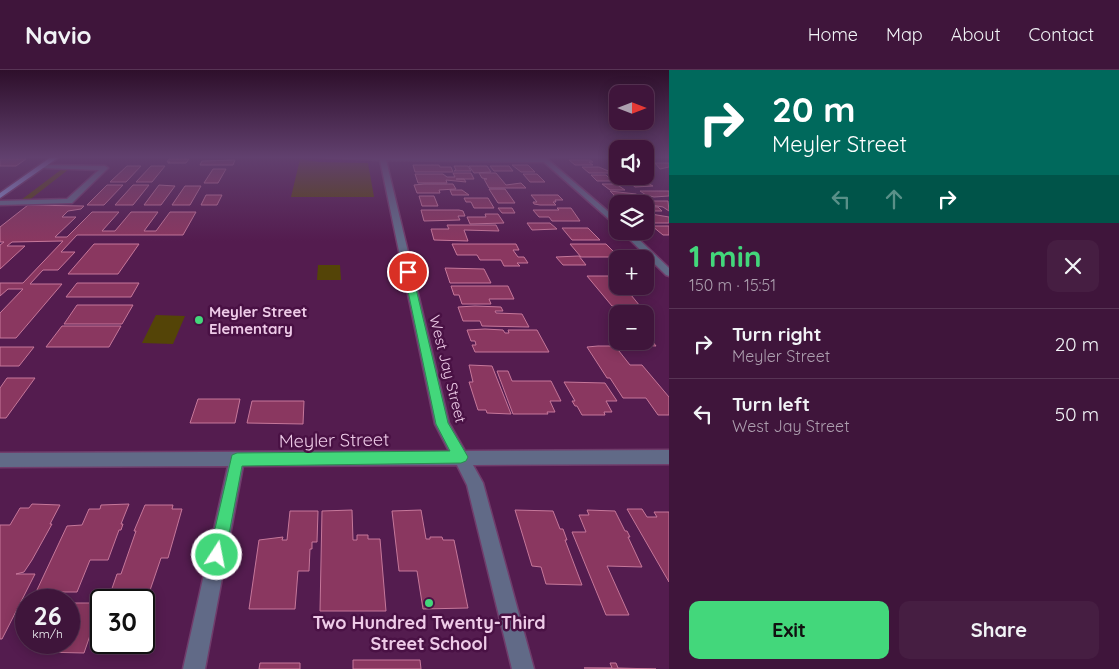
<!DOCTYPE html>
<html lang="en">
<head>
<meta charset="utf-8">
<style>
	body { margin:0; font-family:Quicksand,sans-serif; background:#461e42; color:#f1f3f6; height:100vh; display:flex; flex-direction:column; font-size:19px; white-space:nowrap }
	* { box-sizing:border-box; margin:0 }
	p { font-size:16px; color:#ad9faf }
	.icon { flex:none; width:28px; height:28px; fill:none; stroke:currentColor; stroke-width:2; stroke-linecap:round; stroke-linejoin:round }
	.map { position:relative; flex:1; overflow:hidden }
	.sheet { display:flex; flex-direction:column; background:#3f153b; width:450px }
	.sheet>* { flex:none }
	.top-card { background:#00695c; color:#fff; overflow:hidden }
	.needle { width:32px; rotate:90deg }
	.tools { position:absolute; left:609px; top:15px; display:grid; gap:10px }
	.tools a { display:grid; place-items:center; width:45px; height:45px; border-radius:10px; background:#3f153b; box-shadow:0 2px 12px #0003,0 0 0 1px #583455; font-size:25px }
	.speed { position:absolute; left:15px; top:519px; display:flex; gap:10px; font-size:25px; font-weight:700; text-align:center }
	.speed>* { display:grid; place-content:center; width:65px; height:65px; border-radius:50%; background:#3f153b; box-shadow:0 2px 12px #0003,0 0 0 1px #583455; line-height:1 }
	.speed small { font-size:12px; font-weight:400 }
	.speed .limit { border:2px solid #111; border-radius:8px; background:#fff; color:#111 }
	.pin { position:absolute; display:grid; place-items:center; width:42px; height:42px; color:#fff; margin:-21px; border:2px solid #fff; border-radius:50%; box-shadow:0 1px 5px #0007 }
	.me { position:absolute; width:55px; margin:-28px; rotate:11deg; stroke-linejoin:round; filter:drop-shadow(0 0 4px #0008) }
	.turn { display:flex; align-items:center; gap:18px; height:105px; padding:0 20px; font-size:22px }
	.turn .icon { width:65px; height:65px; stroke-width:2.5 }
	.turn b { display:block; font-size:35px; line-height:42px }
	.lanes { display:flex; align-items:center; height:48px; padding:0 20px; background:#0003; justify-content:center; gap:25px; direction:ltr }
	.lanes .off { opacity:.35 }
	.round { display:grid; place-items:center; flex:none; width:52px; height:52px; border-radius:10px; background:#461e42 }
	.summary { display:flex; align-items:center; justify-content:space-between; height:85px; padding:0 20px }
	h1 { font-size:30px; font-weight:800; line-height:38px; color:#43d77b }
	.primary-button { display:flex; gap:10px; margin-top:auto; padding:10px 20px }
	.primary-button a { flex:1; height:58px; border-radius:10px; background:#43d77b; color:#111; font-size:20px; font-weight:800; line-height:58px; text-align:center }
	.primary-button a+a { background:#461e42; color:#f1f3f6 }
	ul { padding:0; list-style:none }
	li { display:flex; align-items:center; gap:15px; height:70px; padding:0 20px; border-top:1px solid #583455 }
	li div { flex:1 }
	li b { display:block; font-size:19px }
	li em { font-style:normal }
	header { display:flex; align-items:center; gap:30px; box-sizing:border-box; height:70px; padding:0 25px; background:#3f153b; border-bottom:1px solid #583455 }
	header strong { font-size:24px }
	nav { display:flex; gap:28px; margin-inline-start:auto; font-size:18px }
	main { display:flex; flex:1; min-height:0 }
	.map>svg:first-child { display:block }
	.green { fill:#544407 }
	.building { fill:#8a3760; stroke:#c6779a }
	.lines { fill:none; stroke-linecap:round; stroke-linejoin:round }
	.minor-casing { stroke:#703c6b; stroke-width:3 }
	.major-casing { stroke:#703c6b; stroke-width:3 }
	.minor { fill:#616a87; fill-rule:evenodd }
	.major { fill:#8a9ad7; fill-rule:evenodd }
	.route { fill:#43d77b; stroke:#2c8c50 }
	.poi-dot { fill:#43d77b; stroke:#491144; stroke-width:2 }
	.labels { text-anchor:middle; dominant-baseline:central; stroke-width:5; stroke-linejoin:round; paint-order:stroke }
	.poi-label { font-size:15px; font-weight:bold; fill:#eecbe8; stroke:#491144; text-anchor:start }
	.street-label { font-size:15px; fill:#eecbe8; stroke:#491144 }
	.near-street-label { font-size:18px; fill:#eecbe8; stroke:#491144 }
	.near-poi-label { font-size:18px; font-weight:bold; fill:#eecbe8; stroke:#491144 }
</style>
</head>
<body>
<header>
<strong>Navio</strong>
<nav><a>Home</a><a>Map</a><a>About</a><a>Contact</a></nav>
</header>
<main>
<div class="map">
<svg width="669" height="599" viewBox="0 0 669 599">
	<rect width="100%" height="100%" fill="#541c4f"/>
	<!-- green -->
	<g class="green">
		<polygon points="300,89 319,92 368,93 374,127 291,127"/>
		<polygon points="62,99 69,99 28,131 21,130"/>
		<polygon points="318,195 340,195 341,210 317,210"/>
		<polygon points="156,245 185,246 173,274 142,273"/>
	</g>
	<!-- building -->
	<g class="building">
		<polygon points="0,89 26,89 16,96 0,96"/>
		<polygon points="169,89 189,89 186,93 168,93 170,92 167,92"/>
		<polygon points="235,90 233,95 200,95 202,91"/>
		<polygon points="569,90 590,90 593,92 589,92 593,95 575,95"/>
		<polygon points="655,93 669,93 669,97 660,99"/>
		<polygon points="413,95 439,95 440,97 451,97 453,102 415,102"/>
		<polygon points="512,95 528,95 535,102 521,102"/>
		<polygon points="127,96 141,96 126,112 110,112"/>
		<polygon points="151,96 165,96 152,112 136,112"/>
		<polygon points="454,96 468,96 471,101 454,101 456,100"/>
		<polygon points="469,96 487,96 491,102 474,103"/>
		<polygon points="490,96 509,96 513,101 494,101"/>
		<polygon points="582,97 599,97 613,103 589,103"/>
		<polygon points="213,99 226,99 218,113 204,113"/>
		<polygon points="453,103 471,103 474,109 456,109 464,109 466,112 446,110 447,113 418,113 415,104 443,104 447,107 455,107"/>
		<polygon points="479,103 496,103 506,115 521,113 526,118 489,118 484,109 487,109 482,108"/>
		<polygon points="523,104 537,104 545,112 530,112"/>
		<polygon points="591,105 606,105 610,109 626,109 629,111 597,111"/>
		<polygon points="629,112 645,112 653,116 635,117"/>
		<polygon points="424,114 453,114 456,119 439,120 440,123 417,123 414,115"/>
		<polygon points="602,114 616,114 625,120 610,120"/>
		<polygon points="107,115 123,115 104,135 87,135"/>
		<polygon points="133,115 149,115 133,135 115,135"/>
		<polygon points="159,115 175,116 161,135 144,135"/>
		<polygon points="185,116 201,116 190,135 172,135"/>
		<polygon points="489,119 505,119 515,133 498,133"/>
		<polygon points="450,120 462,120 469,125 452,125"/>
		<polygon points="610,121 636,124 644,129 620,130 613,126 615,126"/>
		<polygon points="640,121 669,121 669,126 654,127 646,125"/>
		<polygon points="206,125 222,125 217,135 201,135"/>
		<polygon points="531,125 558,125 563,130 555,130 556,132 553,132 556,135 540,135 534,134 533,132 537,132"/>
		<polygon points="419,126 434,126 438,136 422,136"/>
		<polygon points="464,128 488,128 494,138 474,138 471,132 466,132"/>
		<polygon points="638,131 668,131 669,141 663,137 645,134 622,134 641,133"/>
		<polygon points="28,135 84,136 81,139 68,141 62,147 76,147 55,167 67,167 92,142 119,142 102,161 115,161 131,142 158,142 144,161 156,161 170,142 196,142 183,165 77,165 61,182 75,182 58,200 43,200 30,214 62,214 16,268 0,268 0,243 23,219 8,219 0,226 0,213 23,213 63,171 12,172 7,176 25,176 0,199 0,175 4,172 0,172 0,157"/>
		<polygon points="645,136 658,137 662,141 645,141"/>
		<polygon points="498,138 512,138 515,143 502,143"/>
		<polygon points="557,138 571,138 580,151 552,151 549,147 539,147 533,140 559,140"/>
		<polygon points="421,140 459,140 463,141 465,146 458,146 460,150 424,151"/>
		<polygon points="645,143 669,147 669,153 646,153"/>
		<polygon points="485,144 498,144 504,153 470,154 467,147 486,147"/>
		<polygon points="527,153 550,153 557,159 532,160"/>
		<polygon points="447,155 496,155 499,161 464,160 468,171 434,170 431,159 449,159"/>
		<polygon points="652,156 669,156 669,165 663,165"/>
		<polygon points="562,158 588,158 600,170 572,170"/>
		<polygon points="94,174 139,174 118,204 68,204"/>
		<polygon points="452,174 516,174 519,180 513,180 518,187 524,187 528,193 517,193 520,196 504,196 501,190 480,190 477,185 457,185"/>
		<polygon points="570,174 606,174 615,183 611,183 614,187 581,187"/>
		<polygon points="579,186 586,195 563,195 556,187"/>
		<polygon points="445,198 484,199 491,213 450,213"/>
		<polygon points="587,206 618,206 618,216 631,216 632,217 628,217 635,225 631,225 640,236 612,236"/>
		<polygon points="77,213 139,213 131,227 66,227"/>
		<polygon points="451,216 508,216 514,229 489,229 491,234 462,234 459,225 454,225"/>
		<polygon points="77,235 133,235 122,254 64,254"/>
		<polygon points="475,236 501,237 503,241 495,241 496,243 522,244 529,257 482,256 480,251 463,251 458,237"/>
		<polygon points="62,256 121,256 109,277 46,277"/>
		<polygon points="485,259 503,260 505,263 509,263 508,260 537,260 549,282 475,282 472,275 476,275 475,271 471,271 467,260"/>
		<polygon points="645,263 646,263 656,276 635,275 632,271 645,271"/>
		<polygon points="598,276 615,276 630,295 642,295 669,327 669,345 658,345 646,328 623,328 610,308 607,308 587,277"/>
		<polygon points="0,277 34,277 19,296 0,296"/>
		<polygon points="469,295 492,296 511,344 487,343 486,340 478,340 469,312 473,312"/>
		<polygon points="497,301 508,301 512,311 551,311 561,331 550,331 555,342 547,342 548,344 513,344"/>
		<polygon points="7,308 35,308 6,348 0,348 0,318"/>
		<polygon points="564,312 605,313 617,331 606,331 612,342 604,342 605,345 582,345 577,336 575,336 572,331 575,331"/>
		<polygon points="198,329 240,329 235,353 190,353"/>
		<polygon points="252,331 304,331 303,354 247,353"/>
		<polygon points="32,434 60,435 50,454 52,454 32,490 24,502 16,504 35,504 2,569 0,569 0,455 10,455 20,438 29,438"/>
		<polygon points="129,434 121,454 123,454 121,460 119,460 108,490 90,490 77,522 36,522 67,456 82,455 89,439 100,439 101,435"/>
		<polygon points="145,435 173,435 172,439 182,439 168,488 161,488 144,538 144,530 108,530 117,504 121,504 136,461 134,461"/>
		<polygon points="627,439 642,439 647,447 657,447 654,442 669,442 669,512"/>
		<polygon points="352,440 353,470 357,470 357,465 368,465 368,469 380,469 386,541 320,541 322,441"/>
		<polygon points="421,440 426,469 430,469 430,467 442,467 443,470 454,470 468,538 423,539 417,501 399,501 392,441"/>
		<polygon points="515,440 553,441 560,459 563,459 567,470 565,470 582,515 546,514 541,497 532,496"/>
		<polygon points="587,440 615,441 625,461 627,461 630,467 628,467 642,497 607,496 629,545 606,545 572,462 586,462 579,445 589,445"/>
		<polygon points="290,441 318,441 317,472 312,472 312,479 310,479 309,501 298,501 295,539 249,539 259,470 283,467 282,470 287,470"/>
		<polygon points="69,533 101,533 84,583 42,582 47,572 69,572"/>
		<polygon points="353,590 420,590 421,599 353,599"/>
		<polygon points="260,593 300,593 300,599 259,599"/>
		<polygon points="610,593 616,593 618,598 656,599 584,598 612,598"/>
	</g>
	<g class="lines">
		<defs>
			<g id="minor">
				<polygon points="318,87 546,88 618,150 618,157 544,92 386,90 449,353 465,381 669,380 669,394 473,395 483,413 534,599 512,599 467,415 457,395 243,396 205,599 183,599 228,396 0,397 0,383 449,381 435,354 380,90"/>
				<polygon points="41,95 105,96 108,98 72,133 0,135 0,131 67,129 99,100 43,98 41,97"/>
				<polygon points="621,161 630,161 669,198 669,206 666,205"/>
			</g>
			<polygon id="major" points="51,87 59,87 0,128 0,123"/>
		</defs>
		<!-- minor casing -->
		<use href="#minor" class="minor-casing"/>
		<!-- major casing -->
		<use href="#major" class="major-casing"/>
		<!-- minor -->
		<use href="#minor" class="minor"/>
		<!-- major -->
		<use href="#major" class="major"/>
	</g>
	<!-- sky -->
	<linearGradient id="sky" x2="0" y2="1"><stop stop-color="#2e0f2b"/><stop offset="0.51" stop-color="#61406e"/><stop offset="1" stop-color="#61406e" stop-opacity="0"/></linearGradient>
	<rect width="669" height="171" fill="url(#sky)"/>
	<!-- route -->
	<polygon class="route" points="405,200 412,202 448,353 468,387 466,391 461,393 242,396 225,485 223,491 217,493 211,491 209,485 232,385 237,383 450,381 436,354 404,202"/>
	<!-- markers -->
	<g class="poi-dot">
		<circle cx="199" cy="250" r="5"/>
		<circle cx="429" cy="533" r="5"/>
	</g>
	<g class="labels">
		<!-- poi labels -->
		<g class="poi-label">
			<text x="209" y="241">Meyler Street<tspan x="209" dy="17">Elementary</tspan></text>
		</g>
		<!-- street labels -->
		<g class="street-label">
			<text transform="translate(448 299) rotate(76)">West Jay Street</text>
		</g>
		<!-- near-street labels -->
		<g class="near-street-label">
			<text transform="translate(334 370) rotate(-1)">Meyler Street</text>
		</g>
		<!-- near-poi labels -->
		<g class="near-poi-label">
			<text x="429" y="552">Two Hundred Twenty-Third<tspan x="429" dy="21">Street School</tspan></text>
		</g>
	</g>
</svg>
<div class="tools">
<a><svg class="needle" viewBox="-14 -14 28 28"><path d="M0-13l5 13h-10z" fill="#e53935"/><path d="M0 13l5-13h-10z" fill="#ad9faf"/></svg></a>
<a><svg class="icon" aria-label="sound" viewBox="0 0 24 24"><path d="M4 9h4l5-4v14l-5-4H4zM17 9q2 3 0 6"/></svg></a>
<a><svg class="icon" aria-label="layers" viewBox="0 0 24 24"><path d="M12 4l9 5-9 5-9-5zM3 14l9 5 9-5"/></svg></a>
<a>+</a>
<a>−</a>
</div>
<div class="speed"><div>26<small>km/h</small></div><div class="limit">30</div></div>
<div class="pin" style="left:408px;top:202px;background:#d93025"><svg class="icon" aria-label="arrive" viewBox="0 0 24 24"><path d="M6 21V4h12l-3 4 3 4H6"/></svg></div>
<svg class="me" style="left:217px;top:485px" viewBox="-20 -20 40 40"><circle r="17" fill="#43d77b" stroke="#fff" stroke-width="3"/><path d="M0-11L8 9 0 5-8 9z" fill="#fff"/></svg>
</div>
<section class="sheet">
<div class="top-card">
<div class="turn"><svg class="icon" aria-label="right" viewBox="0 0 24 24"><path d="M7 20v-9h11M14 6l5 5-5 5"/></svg><div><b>20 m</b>Meyler Street</div></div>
<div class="lanes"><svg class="icon off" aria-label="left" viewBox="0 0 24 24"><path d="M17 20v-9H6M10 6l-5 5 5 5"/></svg><svg class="icon off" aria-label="ahead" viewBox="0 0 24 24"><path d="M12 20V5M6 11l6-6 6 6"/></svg><svg class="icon" aria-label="right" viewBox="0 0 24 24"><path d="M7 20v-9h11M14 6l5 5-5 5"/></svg></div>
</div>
<div class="summary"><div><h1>1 min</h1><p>150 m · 15:51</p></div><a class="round"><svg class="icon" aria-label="close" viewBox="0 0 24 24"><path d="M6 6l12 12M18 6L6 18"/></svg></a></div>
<ul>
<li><svg class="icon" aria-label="right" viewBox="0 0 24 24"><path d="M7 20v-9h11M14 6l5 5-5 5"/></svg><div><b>Turn right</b><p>Meyler Street</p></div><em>20 m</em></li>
<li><svg class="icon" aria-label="left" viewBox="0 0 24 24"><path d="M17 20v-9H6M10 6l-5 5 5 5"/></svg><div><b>Turn left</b><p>West Jay Street</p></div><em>50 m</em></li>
</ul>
<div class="primary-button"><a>Exit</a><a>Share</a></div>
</section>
</main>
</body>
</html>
